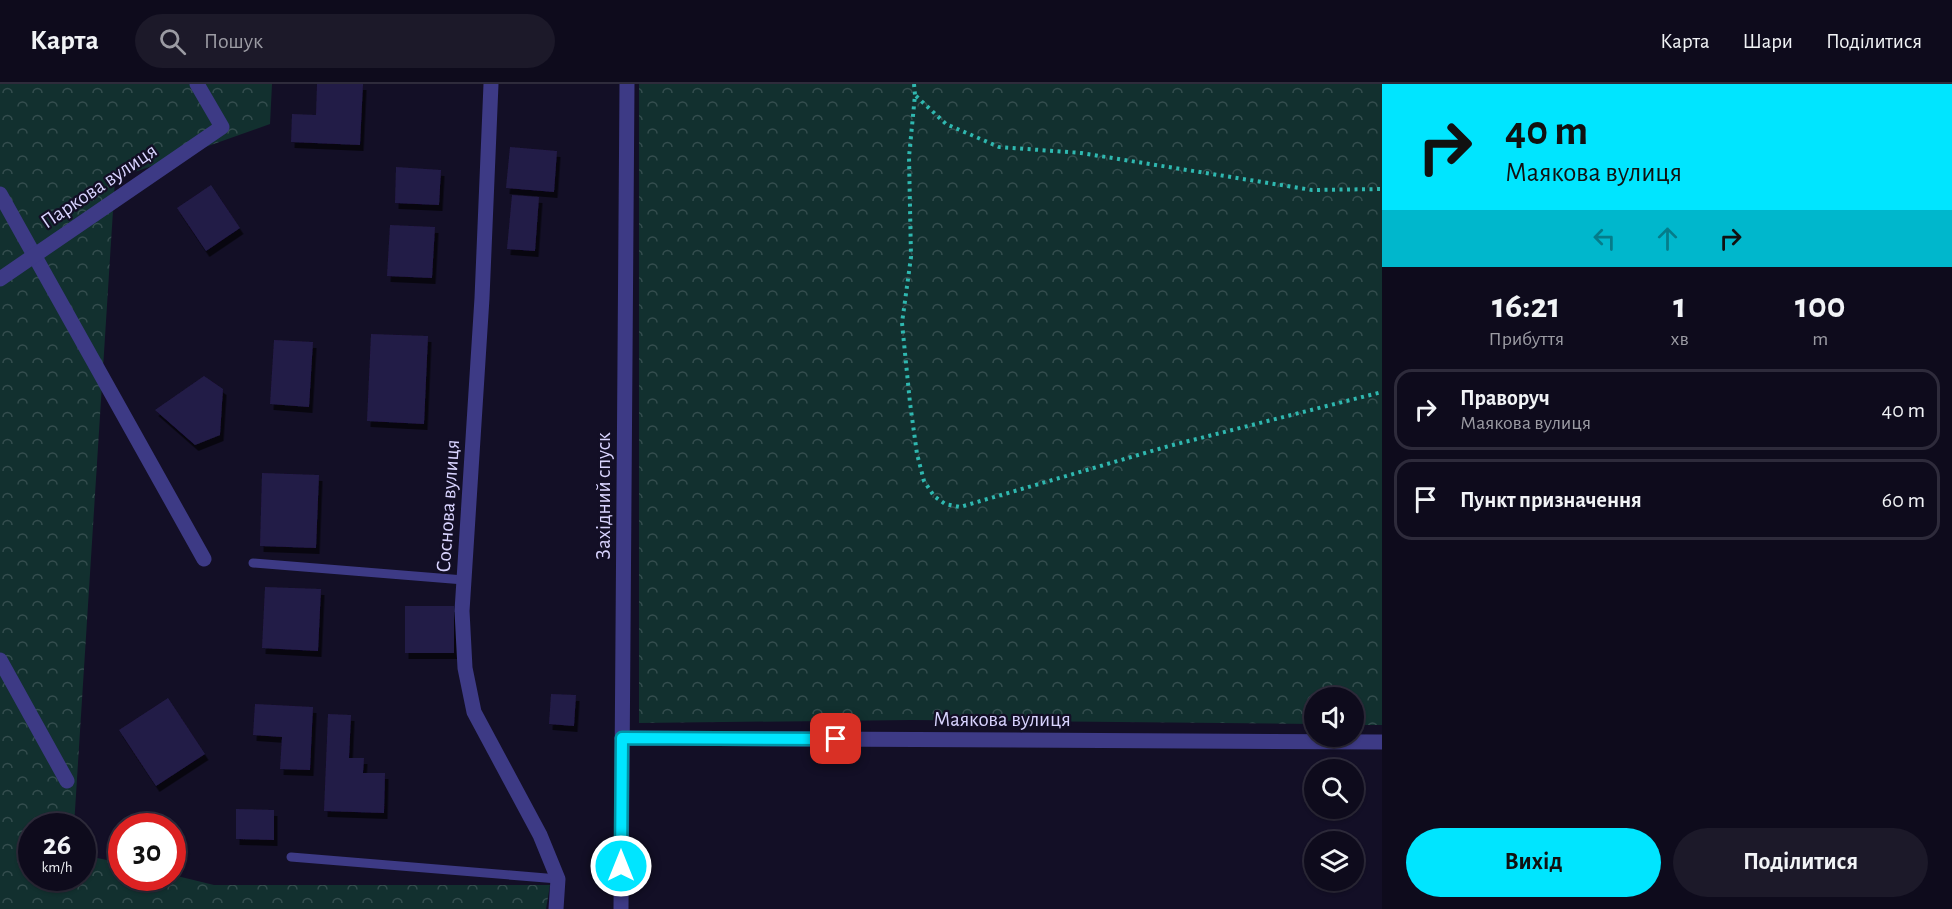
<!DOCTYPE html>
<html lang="uk">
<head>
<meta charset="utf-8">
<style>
	body { margin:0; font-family:"Alegreya Sans",sans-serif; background:#1c1929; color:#f1f3f6; height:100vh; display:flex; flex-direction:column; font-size:22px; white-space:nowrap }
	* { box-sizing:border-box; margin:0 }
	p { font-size:20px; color:#9b9ba3 }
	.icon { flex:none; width:33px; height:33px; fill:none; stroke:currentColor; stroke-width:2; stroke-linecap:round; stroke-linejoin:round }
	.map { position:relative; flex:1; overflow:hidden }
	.sheet { display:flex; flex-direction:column; background:#0e0b1c; width:570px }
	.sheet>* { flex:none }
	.top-card { background:#00e5ff; color:#111; overflow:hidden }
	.controls { position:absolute; left:1304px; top:603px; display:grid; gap:12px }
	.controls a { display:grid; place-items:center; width:60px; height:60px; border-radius:50%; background:#0e0b1c; box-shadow:0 2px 4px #0004,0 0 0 2px #2e2b3b; font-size:30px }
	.speed { position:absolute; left:18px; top:729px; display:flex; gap:12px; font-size:30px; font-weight:700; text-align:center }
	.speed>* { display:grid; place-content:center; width:78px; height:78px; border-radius:50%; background:#0e0b1c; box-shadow:0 2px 4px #0004,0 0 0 2px #2e2b3b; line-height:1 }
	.speed small { font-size:15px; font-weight:400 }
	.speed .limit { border:9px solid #d22; background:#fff; color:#111 }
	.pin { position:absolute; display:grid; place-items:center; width:51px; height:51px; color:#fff; margin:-26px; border-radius:12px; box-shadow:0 3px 9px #0006 }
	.me { position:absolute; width:66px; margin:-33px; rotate:0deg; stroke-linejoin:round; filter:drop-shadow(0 0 4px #0008) }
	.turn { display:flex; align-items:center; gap:21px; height:126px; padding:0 24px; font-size:27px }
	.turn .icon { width:78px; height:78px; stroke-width:2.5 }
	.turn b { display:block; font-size:42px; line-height:51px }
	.lanes { display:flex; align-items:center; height:57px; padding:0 24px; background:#0003; justify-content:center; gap:30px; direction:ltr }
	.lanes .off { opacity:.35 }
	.eta { display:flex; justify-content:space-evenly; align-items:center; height:102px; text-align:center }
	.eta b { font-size:36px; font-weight:600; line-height:42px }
	.button { display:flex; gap:12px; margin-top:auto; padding:12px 24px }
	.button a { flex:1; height:69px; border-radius:36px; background:#00e5ff; color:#111; font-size:24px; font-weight:600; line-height:69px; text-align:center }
	.button a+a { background:#1c1929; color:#f1f3f6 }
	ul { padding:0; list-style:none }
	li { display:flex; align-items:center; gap:18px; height:81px; margin:0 12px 9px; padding:0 12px; border:3px solid #2e2b3b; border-radius:18px }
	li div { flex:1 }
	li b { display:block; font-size:22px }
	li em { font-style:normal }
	header { display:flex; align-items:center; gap:36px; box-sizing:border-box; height:84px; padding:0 30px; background:#0e0b1c; border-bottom:2px solid #2e2b3b }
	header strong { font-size:28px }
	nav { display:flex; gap:33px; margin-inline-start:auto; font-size:21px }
	.search { width:420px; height:54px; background:#1c1929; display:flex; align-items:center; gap:15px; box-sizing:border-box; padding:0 21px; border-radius:33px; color:#9b9ba3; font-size:22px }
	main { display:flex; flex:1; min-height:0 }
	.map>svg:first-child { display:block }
	.forest { fill:url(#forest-crowns) }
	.building { fill:#241b47; filter:url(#shadow) }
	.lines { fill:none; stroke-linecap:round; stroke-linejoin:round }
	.path { stroke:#2fb8b0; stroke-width:4; stroke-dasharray:3 4.5; stroke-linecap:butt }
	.service { stroke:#3d3a85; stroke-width:9 }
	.minor { stroke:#3d3a85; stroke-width:15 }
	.route-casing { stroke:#0095a6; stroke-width:15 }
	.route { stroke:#00e5ff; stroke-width:10 }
	.labels { text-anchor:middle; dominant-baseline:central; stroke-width:4.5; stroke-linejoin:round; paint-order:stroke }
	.street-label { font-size:21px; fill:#d9d4ff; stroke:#130f26 }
</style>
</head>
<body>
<header>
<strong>Карта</strong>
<div class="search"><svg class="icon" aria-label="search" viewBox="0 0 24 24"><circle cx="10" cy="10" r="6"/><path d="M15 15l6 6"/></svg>Пошук</div>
<nav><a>Карта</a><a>Шари</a><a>Поділитися</a></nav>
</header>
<main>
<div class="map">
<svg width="1382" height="825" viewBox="0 0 1382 825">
	<defs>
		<pattern id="forest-crowns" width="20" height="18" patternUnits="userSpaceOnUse" patternTransform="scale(1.5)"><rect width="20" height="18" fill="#12302f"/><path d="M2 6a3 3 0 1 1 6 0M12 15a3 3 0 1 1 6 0" fill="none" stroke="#344d4e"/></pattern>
		<filter id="shadow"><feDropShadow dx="3.5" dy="6" stdDeviation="0" flood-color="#0009"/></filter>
	</defs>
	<rect width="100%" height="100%" fill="#130f26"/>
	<!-- forest -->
	<g class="forest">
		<polygon points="0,0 272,0 270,40 115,95 74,742 32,742 32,794 82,794 83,771 121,779 122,794 172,794 173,791 214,801 550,801 546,825 0,825"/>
		<polygon points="639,0 1382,0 1382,641 1353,641 1353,614 1314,614 1314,640 911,636 639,639"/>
	</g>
	<!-- building -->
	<g class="building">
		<polygon points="317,0 363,0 360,61 291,58 292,30 316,31"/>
		<polygon points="510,63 557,67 554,108 506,104"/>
		<polygon points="396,83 441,86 439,121 395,119"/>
		<polygon points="211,101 240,144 206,167 177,124"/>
		<polygon points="512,111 539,113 535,167 507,165"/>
		<polygon points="390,141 435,143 432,194 387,192"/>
		<polygon points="371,250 428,252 424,340 367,337"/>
		<polygon points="274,256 313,258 309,323 270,320"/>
		<polygon points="204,292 223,305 220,351 195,361 155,326"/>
		<polygon points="262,389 319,391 316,464 260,462"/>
		<polygon points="265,503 321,505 318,567 262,564"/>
		<rect x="405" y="522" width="49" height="47"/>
		<polygon points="551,610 576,611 574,642 549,640"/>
		<polygon points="168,614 205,670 156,702 119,646"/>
		<polygon points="255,620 313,623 310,686 280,685 282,653 253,651"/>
		<polygon points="328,630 351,631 349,674 364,674 363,689 385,689 384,729 324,727"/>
		<polygon points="236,725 274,726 274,756 236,755"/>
	</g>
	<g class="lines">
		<!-- path -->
		<g class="path">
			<polyline points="914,0 915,11 909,73 911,173 902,239 910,319 917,370 924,397 934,412 945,420 960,423 1169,362 1382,308"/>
			<polyline points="916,12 946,40 999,63 1081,69 1312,106 1382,105"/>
		</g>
		<!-- service -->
		<g class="service">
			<polyline points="253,479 464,496"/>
			<polyline points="291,773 558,795"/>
		</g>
		<!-- minor -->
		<g class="minor">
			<polyline points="491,0 482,214 462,527 465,584 474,628 540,751 558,795 556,825"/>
			<polyline points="0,110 204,475"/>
			<polyline points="0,195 222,43 197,0"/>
			<polyline points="0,576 67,697"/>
			<polyline points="622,654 1382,658"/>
			<polyline points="621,825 627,0"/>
		</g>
	</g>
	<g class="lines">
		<defs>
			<polyline id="route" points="621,782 622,654 836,655"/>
		</defs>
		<!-- route casing -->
		<use href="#route" class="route-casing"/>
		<!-- route -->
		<use href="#route" class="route"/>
	</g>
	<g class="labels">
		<!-- street labels -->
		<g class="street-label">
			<text transform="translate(99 102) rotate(-34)">Паркова вулиця</text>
			<text transform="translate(603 412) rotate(-90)">Західний спуск</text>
			<text transform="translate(448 422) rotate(-86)">Соснова вулиця</text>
			<text x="1002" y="635">Маякова вулиця</text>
		</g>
	</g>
</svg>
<div class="controls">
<a><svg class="icon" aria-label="sound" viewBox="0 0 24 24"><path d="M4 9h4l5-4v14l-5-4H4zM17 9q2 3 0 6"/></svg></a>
<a><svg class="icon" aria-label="search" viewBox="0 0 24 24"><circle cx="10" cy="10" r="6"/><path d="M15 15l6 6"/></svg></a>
<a><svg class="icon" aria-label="layers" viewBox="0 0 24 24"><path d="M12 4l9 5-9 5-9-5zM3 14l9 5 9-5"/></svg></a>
</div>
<div class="speed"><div>26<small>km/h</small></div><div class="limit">30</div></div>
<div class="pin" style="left:836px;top:655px;background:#d93025"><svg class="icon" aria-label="arrive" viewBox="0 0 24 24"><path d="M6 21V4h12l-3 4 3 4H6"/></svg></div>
<svg class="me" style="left:621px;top:782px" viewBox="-20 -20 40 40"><circle r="17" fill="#00e5ff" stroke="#fff" stroke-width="3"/><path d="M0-11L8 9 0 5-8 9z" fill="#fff"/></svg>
</div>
<section class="sheet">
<div class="top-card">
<div class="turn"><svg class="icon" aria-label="right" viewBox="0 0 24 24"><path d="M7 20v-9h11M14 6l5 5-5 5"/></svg><div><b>40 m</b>Маякова вулиця</div></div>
<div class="lanes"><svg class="icon off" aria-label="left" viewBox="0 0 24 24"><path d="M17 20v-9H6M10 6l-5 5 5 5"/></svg><svg class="icon off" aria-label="ahead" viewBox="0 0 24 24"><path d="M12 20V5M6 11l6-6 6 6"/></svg><svg class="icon" aria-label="right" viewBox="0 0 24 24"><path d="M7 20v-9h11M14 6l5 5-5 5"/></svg></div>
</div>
<div class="eta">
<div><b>16:21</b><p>Прибуття</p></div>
<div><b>1</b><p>хв</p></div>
<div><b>100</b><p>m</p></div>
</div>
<ul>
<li><svg class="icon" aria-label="right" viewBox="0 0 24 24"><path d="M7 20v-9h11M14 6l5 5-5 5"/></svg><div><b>Праворуч</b><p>Маякова вулиця</p></div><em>40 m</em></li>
<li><svg class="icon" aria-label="arrive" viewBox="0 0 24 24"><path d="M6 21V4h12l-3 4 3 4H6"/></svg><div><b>Пункт призначення</b></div><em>60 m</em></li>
</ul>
<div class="button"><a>Вихід</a><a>Поділитися</a></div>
</section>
</main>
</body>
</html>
